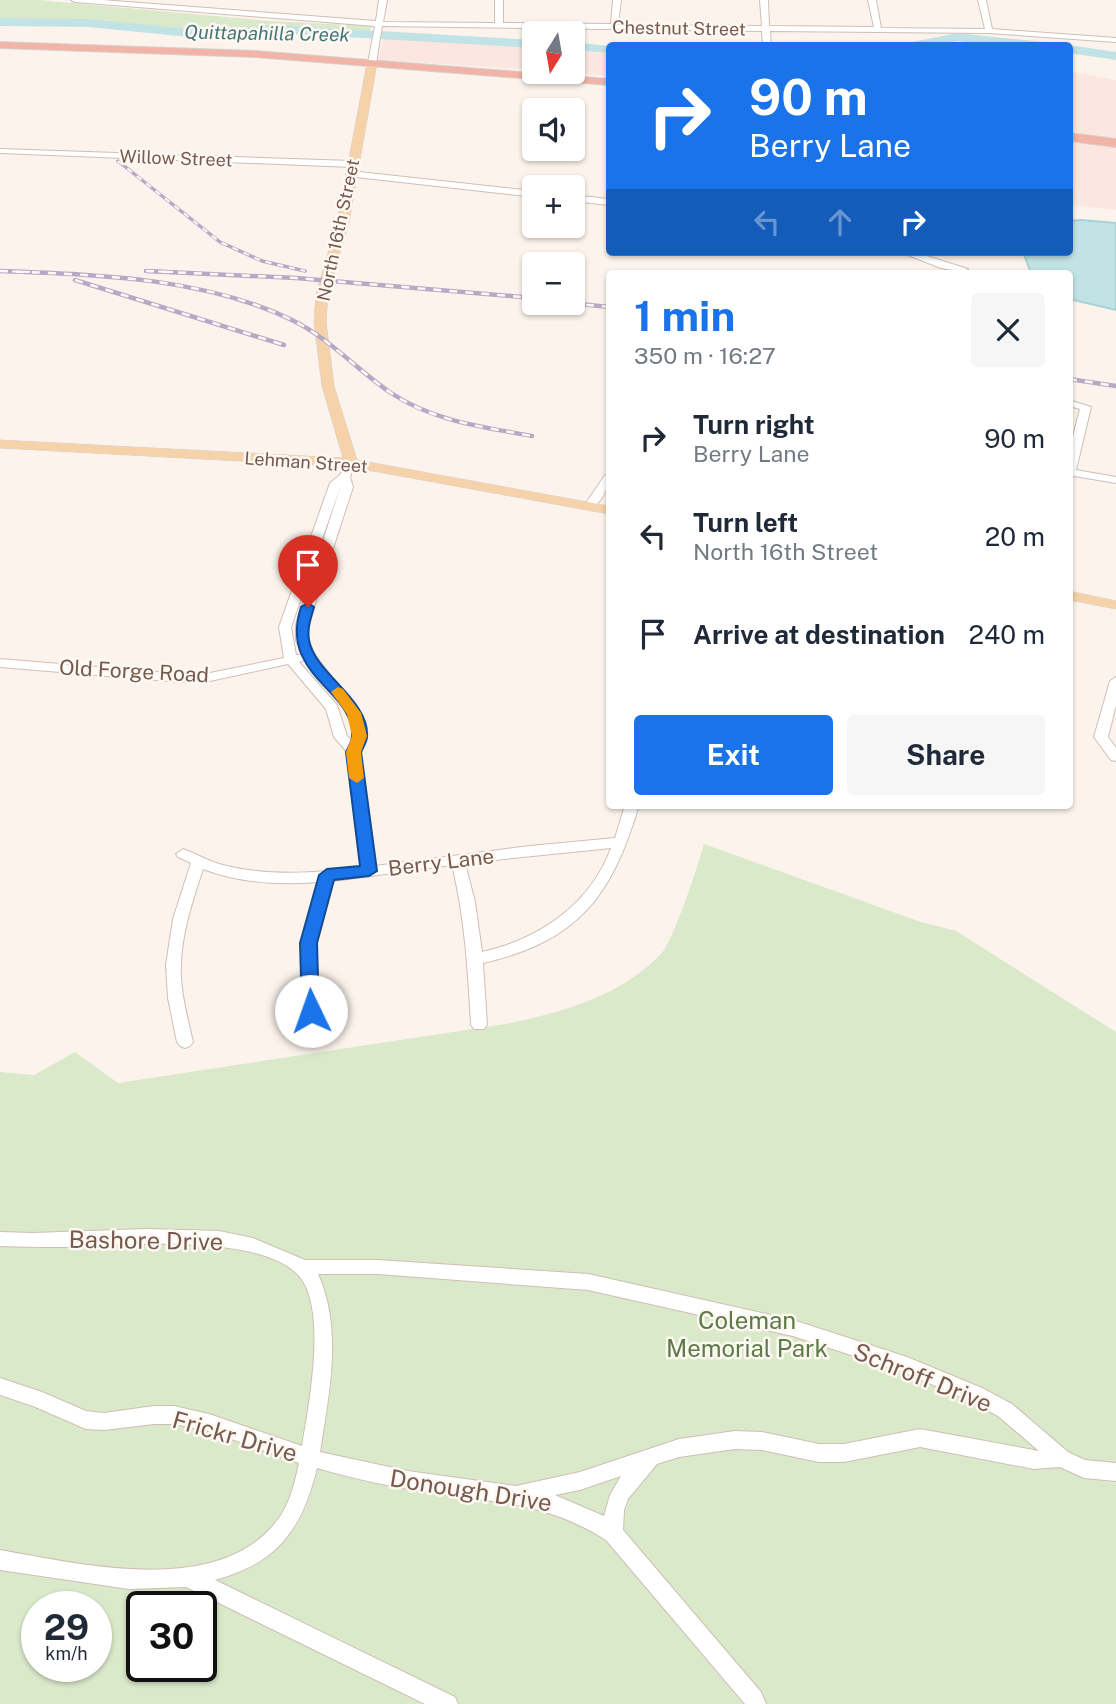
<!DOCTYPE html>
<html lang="en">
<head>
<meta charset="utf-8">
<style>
	body { margin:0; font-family:"Public Sans",sans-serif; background:#f6f6f7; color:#1f2937; height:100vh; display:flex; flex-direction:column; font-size:26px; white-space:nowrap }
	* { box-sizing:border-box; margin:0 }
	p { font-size:23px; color:#747a83 }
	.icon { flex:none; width:38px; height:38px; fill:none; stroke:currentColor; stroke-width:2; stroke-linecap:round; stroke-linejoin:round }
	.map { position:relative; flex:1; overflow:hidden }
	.details { position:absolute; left:606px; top:270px; width:467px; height:539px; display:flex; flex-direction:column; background:#fff; border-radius:7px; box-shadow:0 2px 5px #0004 }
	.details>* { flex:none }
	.guide { position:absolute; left:606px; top:42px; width:467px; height:214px; border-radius:7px; box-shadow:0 2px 5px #0004; background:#1a73e8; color:#fff; overflow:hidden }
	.needle { width:46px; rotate:191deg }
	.controls { position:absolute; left:522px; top:21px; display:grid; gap:14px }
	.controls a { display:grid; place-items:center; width:63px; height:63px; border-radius:7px; background:#fff; box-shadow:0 2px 5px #0004; font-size:35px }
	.speed { position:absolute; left:21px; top:1591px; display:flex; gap:14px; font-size:35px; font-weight:700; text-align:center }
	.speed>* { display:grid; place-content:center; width:91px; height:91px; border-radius:50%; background:#fff; box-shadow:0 2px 5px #0004; line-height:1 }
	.speed small { font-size:18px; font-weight:400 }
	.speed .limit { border:4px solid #111; border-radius:10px; background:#fff; color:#111 }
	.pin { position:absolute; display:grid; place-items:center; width:60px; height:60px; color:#fff; margin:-72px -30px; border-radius:50% 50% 50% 0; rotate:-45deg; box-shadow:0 0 7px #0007 }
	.pin .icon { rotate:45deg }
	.me { position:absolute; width:77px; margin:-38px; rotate:357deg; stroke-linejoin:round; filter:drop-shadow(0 0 5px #0008) }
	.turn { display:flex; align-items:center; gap:24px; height:147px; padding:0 28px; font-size:32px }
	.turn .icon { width:91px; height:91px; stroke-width:2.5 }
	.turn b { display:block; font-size:49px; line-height:60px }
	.lanes { display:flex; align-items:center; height:66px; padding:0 28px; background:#0003; justify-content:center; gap:35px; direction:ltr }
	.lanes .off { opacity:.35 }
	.round { display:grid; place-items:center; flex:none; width:74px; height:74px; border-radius:7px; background:#f6f6f7 }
	.overview { display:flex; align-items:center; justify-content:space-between; height:119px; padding:0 28px }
	h1 { font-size:42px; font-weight:700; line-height:52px; color:#1a73e8 }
	.primary-button { display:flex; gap:14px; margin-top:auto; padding:14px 28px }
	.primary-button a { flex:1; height:80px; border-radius:7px; background:#1a73e8; color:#fff; font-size:28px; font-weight:700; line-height:80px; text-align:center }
	.primary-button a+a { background:#f6f6f7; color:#1f2937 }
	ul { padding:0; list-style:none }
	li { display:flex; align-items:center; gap:21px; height:98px; padding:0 28px }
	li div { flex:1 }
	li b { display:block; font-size:26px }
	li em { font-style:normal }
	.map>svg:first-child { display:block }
	.commercial { fill:#fbe6e0 }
	.green { fill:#dae9ca; fill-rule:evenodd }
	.water { fill:#c1e3e5; stroke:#a7d3d6; stroke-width:2 }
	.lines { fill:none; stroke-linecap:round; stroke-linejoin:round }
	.river { fill:#c1e3e5; fill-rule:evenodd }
	.minor-casing { stroke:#d0beb4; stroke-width:2 }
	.major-casing { stroke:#d9d1ce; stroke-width:1 }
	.highway-casing { stroke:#d9d1ce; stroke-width:2 }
	.minor { fill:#fff; fill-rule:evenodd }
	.major { fill:#f5d2a9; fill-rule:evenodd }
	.highway { fill:#f1b4a7; fill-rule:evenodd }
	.rail-far1-casing { stroke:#b6a9c6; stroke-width:3.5 }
	.rail-casing { stroke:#b6a9c6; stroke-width:4.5 }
	.rail-far1 { stroke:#fef8f2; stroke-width:2; stroke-dasharray:6; stroke-linecap:butt }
	.rail { stroke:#fef8f2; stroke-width:2.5; stroke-dasharray:8; stroke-linecap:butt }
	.route { fill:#1a73e8; stroke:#114b97; stroke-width:2 }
	.slow { fill:#f59e0b }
	.labels { text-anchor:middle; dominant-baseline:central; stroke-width:5; stroke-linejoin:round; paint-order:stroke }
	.far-street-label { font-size:18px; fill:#765a4f; stroke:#fef8f2 }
	.far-water-label { font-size:19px; font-style:italic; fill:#43767a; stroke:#fef8f2 }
	.street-label { font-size:21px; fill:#765a4f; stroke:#fef8f2 }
	.near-street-label { font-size:24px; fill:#765a4f; stroke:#fef8f2 }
	.near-park-label { font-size:24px; fill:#5c7b48; stroke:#fef8f2 }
</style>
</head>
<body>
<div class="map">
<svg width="1116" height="1704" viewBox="0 0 1116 1704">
	<rect width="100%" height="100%" fill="#fcf4ec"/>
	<!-- commercial -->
	<g class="commercial">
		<polygon points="384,37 534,48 534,70 378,60"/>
		<polygon points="572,51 609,53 609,76 551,72 572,72"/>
		<polygon points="1069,71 1116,80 1116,210 1069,205"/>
	</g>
	<!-- green -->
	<g class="green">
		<polygon points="0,0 38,0 269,21 372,26 369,32 276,27 206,33 86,21 0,21"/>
		<path d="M704 844 918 921 956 931 1116 1032V1704H0V1072L34 1075 75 1052 118 1083 511 1023C566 1011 620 996 661 954 674 940 698 865 704 844ZM37 1606H96V1666H37ZM142 1606H201V1666H142Z"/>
	</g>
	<!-- water -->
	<polygon class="water" points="1081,220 1116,223 1116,310 1069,299 1069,273 1031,273 1023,252 1069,252 1069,221"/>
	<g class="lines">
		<!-- river -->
		<g class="river">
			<polygon points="0,18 88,19 209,31 275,25 534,40 534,48 275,33 209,39 88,27 0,26"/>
			<polygon points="957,33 1043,42 1049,46 1004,46 957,41 926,46 893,46"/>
			<polygon points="572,42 610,46 609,53 572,50"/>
			<polygon points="1069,45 1116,52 1116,60 1069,53"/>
		</g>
		<defs>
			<g id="minor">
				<polygon points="71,0 102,0 376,21 379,0 387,0 383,22 495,23 495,0 503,0 503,23 611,24 613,0 621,0 618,25 762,26 760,0 768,0 769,26 874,27 868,0 876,0 881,28 985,29 978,0 986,0 992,29 1116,38 1116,42 989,33 770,31 771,46 763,46 762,31 382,26 376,63 372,65 368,63 375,26 75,2"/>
				<polygon points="0,149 352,161 356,164 352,167 0,153"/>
				<polygon points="350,171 534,191 534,197 347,176 346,174"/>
				<polygon points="572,195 609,199 609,205 572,201"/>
				<polygon points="900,252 914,252 968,269 963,272 941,268"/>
				<polygon points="1069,400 1091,407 1076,470 1116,477 1116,483 1074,476 1069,478 1069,452 1080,409 1069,406"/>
				<path d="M347 468 352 471 350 477 353 487 308 625V640L314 654 360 713 367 736 361 752 375 866 530 846 615 838 625 805H639C612 896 579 941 483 963L487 1025 484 1029H474L471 1025C468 971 465 918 452 865L333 881 315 943 320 1029 317 1033H307L304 1029 301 943 318 882C280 885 239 883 203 869 192 903 179 940 181 977 182 999 188 1020 193 1042L190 1046 185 1048 180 1046 177 1042 168 998 166 965 173 919 191 863 178 857 176 854 183 849C195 853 206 860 219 864 266 877 314 873 362 868L348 753 334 737 326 709 288 664 210 681 180 682 0 667V659L180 674 210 673 284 658 279 627 330 483 340 475 343 469ZM341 485 296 625V640L302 655H296L291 627ZM305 660C320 678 359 717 352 741L347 736 337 705 299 662ZM611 848C590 905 539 939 482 952L475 902 465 863Z"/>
				<path d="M609 474C609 487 602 503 590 509L586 508 584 506 605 475Z"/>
				<polygon points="1116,677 1116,705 1108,737 1116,748 1116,761 1111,760 1094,737 1110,681"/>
				<path d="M145 1229 219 1231 253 1238 305 1260H378L588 1274 793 1320 907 1357 982 1388 1012 1404 1068 1452 1085 1460 1116 1463V1481L1084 1478 1060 1467 1034 1469 920 1447 844 1462H819L762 1450 735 1449 679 1457 657 1464 628 1499 624 1510 623 1530 761 1692 766 1704H745L606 1540C548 1503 497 1502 432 1493 393 1487 355 1479 317 1468 302 1529 278 1563 215 1580L455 1697 458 1704H425L186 1587 129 1589 0 1570V1550C81 1564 221 1599 279 1518 290 1503 295 1482 299 1463L209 1431 174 1424H154L104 1430 86 1429 33 1406 0 1395V1378L42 1392 86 1411 104 1413 154 1406H174L209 1414 302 1446C309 1405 325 1320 304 1283 275 1231 121 1245 69 1247 46 1247 23 1247 0 1246V1232L33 1233ZM318 1274H378L588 1290 793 1336 903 1372 968 1400 998 1416 1039 1451 920 1429 844 1444H819L762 1432 735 1431 679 1439 580 1472 516 1486 408 1471 320 1452C329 1394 343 1329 318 1274ZM621 1476 610 1495 604 1516 555 1495 580 1490Z"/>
			</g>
			<g id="major">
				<polygon points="372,60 377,63 349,222 328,294 326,322 334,386 357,460 609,506 609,514 351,467 0,448 0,440 343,458 322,386 314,322 316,294 337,222 367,63"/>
				<polygon points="1069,591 1116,601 1116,609 1069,600"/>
			</g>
			<g id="highway">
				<polygon points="0,42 255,51 609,79 609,85 255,57 0,48"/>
				<polygon points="1069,133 1116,139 1116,147 1069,141"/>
			</g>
		</defs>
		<!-- minor casing -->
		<use href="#minor" class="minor-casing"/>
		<!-- major casing -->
		<use href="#major" class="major-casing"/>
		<!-- highway casing -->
		<use href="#highway" class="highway-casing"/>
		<!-- minor -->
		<use href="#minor" class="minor"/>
		<!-- major -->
		<use href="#major" class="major"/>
		<!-- highway -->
		<use href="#highway" class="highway"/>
		<defs>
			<g id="rail-far1">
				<polyline points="118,161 220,242 262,261 305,271"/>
				<polyline points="0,271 31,272"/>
				<polyline points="146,271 173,272"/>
			</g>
			<g id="rail">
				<path d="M0 271C98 275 202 277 292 320 329 338 357 370 391 393 433 421 483 427 532 436"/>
				<polyline points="146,271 296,278 534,298"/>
				<polyline points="75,280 284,345"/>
				<polyline points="570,303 609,307"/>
				<polyline points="1069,379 1116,386"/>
			</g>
		</defs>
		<!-- rail-far1 casing -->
		<use href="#rail-far1" class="rail-far1-casing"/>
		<!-- rail casing -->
		<use href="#rail" class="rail-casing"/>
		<!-- rail-far1 -->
		<use href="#rail-far1" class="rail-far1"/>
		<!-- rail -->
		<use href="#rail" class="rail"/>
	</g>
	<!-- route -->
	<path class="route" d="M308 603 314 607C311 618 307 628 309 640 315 674 370 700 367 737 367 741 363 748 361 752L377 871 369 876 334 880 317 943 319 1011 317 1016H304L302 1011 300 943 319 875 327 869 360 866 346 752C348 748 352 741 352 737 356 690 278 677 301 607Z"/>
	<!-- slow -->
	<polygon class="slow" points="338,687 343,689 361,713 367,736 361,752 364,778 357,783 349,778 346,752 352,736 347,714 331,692"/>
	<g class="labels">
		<!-- far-street labels -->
		<g class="far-street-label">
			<text transform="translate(679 28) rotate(1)">Chestnut Street</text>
			<text transform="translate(176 158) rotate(2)">Willow Street</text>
			<text transform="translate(338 230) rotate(-78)">North 16th Street</text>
			<text transform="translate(306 462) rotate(4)">Lehman Street</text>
		</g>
		<!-- far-water labels -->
		<g class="far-water-label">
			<text transform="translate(267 33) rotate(1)">Quittapahilla Creek</text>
		</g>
		<!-- street labels -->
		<g class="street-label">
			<text transform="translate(134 671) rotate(3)">Old Forge Road</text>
			<text transform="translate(441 862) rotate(-7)">Berry Lane</text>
		</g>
		<!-- near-street labels -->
		<g class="near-street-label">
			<text transform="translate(146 1240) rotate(1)">Bashore Drive</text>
			<text transform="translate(923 1377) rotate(22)">Schroff Drive</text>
			<text transform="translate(235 1436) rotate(16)">Frickr Drive</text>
			<text transform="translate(471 1490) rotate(9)">Donough Drive</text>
		</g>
		<!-- near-park labels -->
		<g class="near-park-label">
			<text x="747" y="1320">Coleman<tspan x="747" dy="28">Memorial Park</tspan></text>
		</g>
	</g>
</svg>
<div class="controls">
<a><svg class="needle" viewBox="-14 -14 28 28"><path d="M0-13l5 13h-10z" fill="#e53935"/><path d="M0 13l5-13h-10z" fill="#747a83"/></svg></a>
<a><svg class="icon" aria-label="sound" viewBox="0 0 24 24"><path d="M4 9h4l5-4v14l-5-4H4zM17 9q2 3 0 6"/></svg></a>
<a>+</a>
<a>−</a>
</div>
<div class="speed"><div>29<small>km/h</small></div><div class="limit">30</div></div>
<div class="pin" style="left:308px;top:607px;background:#d93025"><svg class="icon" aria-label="arrive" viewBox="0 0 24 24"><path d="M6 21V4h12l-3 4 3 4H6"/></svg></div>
<svg class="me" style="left:311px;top:1011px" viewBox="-20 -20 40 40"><circle r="19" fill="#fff"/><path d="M0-13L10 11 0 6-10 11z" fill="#1a73e8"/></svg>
<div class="guide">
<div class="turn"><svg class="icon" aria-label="right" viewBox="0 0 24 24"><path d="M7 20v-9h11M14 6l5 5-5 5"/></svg><div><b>90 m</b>Berry Lane</div></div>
<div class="lanes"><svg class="icon off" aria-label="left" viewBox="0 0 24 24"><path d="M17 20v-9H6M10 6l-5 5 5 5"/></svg><svg class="icon off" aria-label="ahead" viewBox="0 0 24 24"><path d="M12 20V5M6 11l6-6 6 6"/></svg><svg class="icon" aria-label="right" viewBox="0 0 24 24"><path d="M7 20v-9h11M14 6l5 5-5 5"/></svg></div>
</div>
<section class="details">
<div class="overview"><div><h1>1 min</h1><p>350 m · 16:27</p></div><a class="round"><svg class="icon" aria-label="close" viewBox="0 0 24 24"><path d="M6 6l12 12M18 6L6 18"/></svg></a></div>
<ul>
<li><svg class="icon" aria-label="right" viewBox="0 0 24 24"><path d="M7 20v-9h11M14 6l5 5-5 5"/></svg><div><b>Turn right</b><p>Berry Lane</p></div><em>90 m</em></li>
<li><svg class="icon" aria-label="left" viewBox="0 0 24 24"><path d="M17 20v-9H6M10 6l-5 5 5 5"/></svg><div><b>Turn left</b><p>North 16th Street</p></div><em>20 m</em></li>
<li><svg class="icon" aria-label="arrive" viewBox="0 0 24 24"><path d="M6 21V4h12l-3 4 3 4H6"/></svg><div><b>Arrive at destination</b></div><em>240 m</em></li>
</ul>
<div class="primary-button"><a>Exit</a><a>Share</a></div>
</section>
</div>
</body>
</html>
